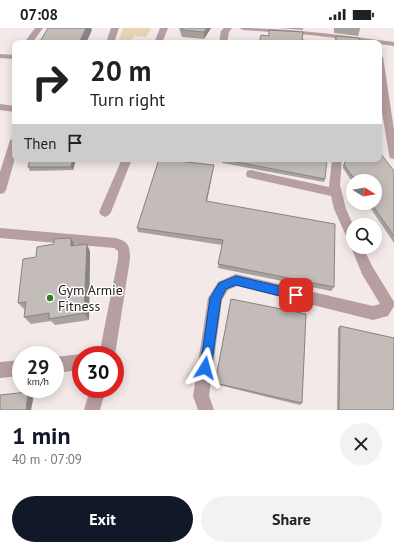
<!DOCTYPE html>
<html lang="en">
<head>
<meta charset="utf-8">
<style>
	body { margin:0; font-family:"PT Sans",sans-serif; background:#f2f2f2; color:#202124; height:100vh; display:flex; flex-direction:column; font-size:15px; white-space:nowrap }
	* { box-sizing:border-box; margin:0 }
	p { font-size:13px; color:#757577 }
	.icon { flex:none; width:22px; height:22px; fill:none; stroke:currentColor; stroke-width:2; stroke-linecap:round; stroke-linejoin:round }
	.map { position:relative; height:382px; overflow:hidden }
	.side { display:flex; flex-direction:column; background:#fff; flex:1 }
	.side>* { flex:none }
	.guide { position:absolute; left:12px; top:12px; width:370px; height:122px; border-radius:8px; box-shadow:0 2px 10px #0003; background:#fff; color:#202124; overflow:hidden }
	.needle { width:26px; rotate:101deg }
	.fabs { position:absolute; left:346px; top:146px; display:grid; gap:8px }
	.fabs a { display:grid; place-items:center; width:36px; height:36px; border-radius:50%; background:#fff; box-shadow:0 2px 10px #0003; font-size:20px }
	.speed { position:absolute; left:12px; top:318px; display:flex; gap:8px; font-size:20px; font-weight:700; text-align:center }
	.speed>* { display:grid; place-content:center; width:52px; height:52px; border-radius:50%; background:#fff; box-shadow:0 2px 10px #0003; line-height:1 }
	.speed small { font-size:10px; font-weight:400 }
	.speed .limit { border:6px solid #d22; background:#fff; color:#111 }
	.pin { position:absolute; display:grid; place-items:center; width:34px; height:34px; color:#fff; margin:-17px; border-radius:8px; box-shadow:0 2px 6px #0006 }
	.me { position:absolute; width:44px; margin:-22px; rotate:8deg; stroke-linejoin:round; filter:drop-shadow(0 0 3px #0008) }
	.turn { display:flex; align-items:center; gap:14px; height:84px; padding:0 12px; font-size:18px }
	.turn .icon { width:52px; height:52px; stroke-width:2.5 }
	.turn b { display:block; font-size:28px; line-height:34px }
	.then { display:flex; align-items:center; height:38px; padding:0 12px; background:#0003; gap:8px; font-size:15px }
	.round { display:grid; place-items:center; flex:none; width:42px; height:42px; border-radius:21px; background:#f2f2f2 }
	.headline { display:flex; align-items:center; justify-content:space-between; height:68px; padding:0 12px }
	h1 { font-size:24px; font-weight:800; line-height:30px; color:#111827 }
	.button { display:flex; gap:8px; margin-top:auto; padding:8px 12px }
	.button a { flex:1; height:46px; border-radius:24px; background:#111827; color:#fff; font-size:16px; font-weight:800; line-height:46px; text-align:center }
	.button a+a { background:#f2f2f2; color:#202124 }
	.status { display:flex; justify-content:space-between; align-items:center; height:28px; padding:0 20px; background:#fff; direction:ltr }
	.status svg { height:11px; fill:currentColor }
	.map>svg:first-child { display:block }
	.green { fill:#ead3b4 }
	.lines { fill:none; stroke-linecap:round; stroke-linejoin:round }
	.minor { fill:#b79ea1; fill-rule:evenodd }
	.wall { fill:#a8a29e }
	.shaded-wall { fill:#888481 }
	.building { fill:#c3bcb8; stroke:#888481 }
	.route { fill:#1a73e8; stroke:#114b97 }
	.poi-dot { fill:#347d23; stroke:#fff; stroke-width:1.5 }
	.labels { text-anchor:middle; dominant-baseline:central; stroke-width:3; stroke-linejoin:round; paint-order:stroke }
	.poi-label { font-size:14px; fill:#211e1d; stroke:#fff; text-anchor:start }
</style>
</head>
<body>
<div class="status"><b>07:08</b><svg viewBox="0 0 49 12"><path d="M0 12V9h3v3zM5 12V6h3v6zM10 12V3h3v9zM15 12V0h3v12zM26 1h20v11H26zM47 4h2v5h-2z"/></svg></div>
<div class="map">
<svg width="394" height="382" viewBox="0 0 394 382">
	<rect width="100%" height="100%" fill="#f2e9e8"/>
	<!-- green -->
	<polygon class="green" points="123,0 151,0 146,9 135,8 128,15 118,15"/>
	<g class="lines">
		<!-- minor -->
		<g class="minor">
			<polygon points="35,0 43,0 32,15 24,15"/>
			<polygon points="111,0 119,0 114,15 106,15"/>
			<polygon points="160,0 168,0 162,15 154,15"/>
			<polygon points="224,0 232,0 229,4 227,15 219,15 221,3"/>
			<path d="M239 0C291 0 342 7 394 14V18L379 16V15L310 7 243 2Z"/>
			<polygon points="0,26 15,27 15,31 0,30"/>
			<polygon points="379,27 383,29 394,102 394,131 390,130 389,127 379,65"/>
			<polygon points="0,76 15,78 15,84 0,82"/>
			<polygon points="15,109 15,130 6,162 4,165 0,166 0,144 10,112"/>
			<polygon points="122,131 132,131 111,184 109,187 105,189 101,187 99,184"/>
			<polygon points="332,131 342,131 340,157 346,181 353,197 353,219 363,219 372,238 394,274 394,278 388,288 373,292 237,258 228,262 222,272 209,368 214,382 198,382 193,368 208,270 218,254 236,246 373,278 380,276 362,246 351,219 353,215 349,214 347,210 334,181 331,168 251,150 247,149 246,146 247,143 251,142 329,159"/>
			<path d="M0 200 116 210C129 214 130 218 130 231L115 327H99L118 231V223L114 220 0 210Z"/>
			<polygon points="81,326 83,327 81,327 81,342 55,345 55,329"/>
			<polygon points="21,332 21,348 0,350 0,334"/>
			<polygon points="90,361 106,361 100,382 84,382"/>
		</g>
	</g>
	<!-- wall -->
	<g class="wall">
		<polygon points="179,0 211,0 204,11 182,9"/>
		<polygon points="279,0 303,0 303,2"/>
		<polygon points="334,0 360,0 360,1 358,8 334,5"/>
		<polygon points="336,8 360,15 335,15 335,11"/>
		<polygon points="30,131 76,131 73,142 30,143 28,139"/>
		<polygon points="159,131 179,131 178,133 213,142 207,173 334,259 331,263 218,240 222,217 138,204 137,200"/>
		<polygon points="222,131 325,151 324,154 222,135"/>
		<polygon points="345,134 394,143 394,215 367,175 375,175 375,153 353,153 353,155 343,140 343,137"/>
		<polygon points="87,216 90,224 89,292 55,297 51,293 31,296 24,289 25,282 18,275 36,229 75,217"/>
		<polygon points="231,271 302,375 300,377 215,356"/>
		<polygon points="340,298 394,382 337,382 338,300"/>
	</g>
	<!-- shaded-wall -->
	<g class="shaded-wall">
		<polygon points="86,0 91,0 92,2 86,15 79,15"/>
		<polygon points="207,0 211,0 204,11 204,4"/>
		<polygon points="73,131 76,131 73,142 71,139"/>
		<polygon points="214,137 206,177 206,173"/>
		<polygon points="71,210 75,218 71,218"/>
		<polygon points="87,216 90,224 89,292 84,285"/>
		<polygon points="28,364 34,367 31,382 26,382"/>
	</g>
	<!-- building -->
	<g class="building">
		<polygon points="48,0 86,0 79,15 39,15"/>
		<polygon points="181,0 207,0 204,4 182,2"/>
		<polygon points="269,2 303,4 302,12 331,15 259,15 261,7 269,8"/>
		<polygon points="336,8 359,10 360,15 336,15"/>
		<polygon points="381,126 394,143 394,208 371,175 375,175 375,153 356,153 344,137 345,134 358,131 379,131 379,127"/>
		<polygon points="30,131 73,131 71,139 28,139"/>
		<polygon points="159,131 177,131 177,133 214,137 206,173 335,196 334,259 218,236 223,212 137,200"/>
		<polygon points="222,131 327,131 325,151"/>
		<polygon points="71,210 71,218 87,216 84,285 49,291 49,285 24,289 26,274 18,275 23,231 36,229 37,219 54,216 54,211"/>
		<polygon points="231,271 306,286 302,375 215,355"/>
		<polygon points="340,298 394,310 394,382 339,382"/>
		<polygon points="28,364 26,382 0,382 0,367"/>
	</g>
	<!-- route -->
	<polygon class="route" points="236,248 296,262 300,263 302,267 300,270 296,272 236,257 226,261 221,271 211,340 210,344 205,346 201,344 200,340 210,270 219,255"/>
	<!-- markers -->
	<circle class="poi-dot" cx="50" cy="270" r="4"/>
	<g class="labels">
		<!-- poi labels -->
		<g class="poi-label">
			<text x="58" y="262">Gym Armie<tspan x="58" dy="16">Fitness</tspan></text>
		</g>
	</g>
</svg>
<div class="fabs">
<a><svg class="needle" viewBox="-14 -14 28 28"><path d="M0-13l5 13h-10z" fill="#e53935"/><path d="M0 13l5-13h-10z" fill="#757577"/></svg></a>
<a><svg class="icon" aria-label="search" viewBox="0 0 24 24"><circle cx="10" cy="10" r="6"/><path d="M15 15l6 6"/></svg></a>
</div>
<div class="speed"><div>29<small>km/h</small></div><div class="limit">30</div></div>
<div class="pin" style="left:296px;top:267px;background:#d93025"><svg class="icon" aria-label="arrive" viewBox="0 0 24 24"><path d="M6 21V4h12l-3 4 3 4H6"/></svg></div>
<svg class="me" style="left:205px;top:340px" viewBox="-20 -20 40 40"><path d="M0-17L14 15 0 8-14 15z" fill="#1a73e8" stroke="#fff" stroke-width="4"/></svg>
<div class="guide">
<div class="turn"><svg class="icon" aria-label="right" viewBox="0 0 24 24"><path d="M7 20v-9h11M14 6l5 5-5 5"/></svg><div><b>20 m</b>Turn right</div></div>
<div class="then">Then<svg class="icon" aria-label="arrive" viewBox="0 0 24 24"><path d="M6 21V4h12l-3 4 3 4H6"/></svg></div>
</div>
</div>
<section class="side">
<div class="headline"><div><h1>1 min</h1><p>40 m · 07:09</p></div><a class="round"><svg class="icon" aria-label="close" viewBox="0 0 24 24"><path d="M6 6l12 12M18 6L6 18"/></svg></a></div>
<div class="button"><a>Exit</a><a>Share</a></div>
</section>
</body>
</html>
